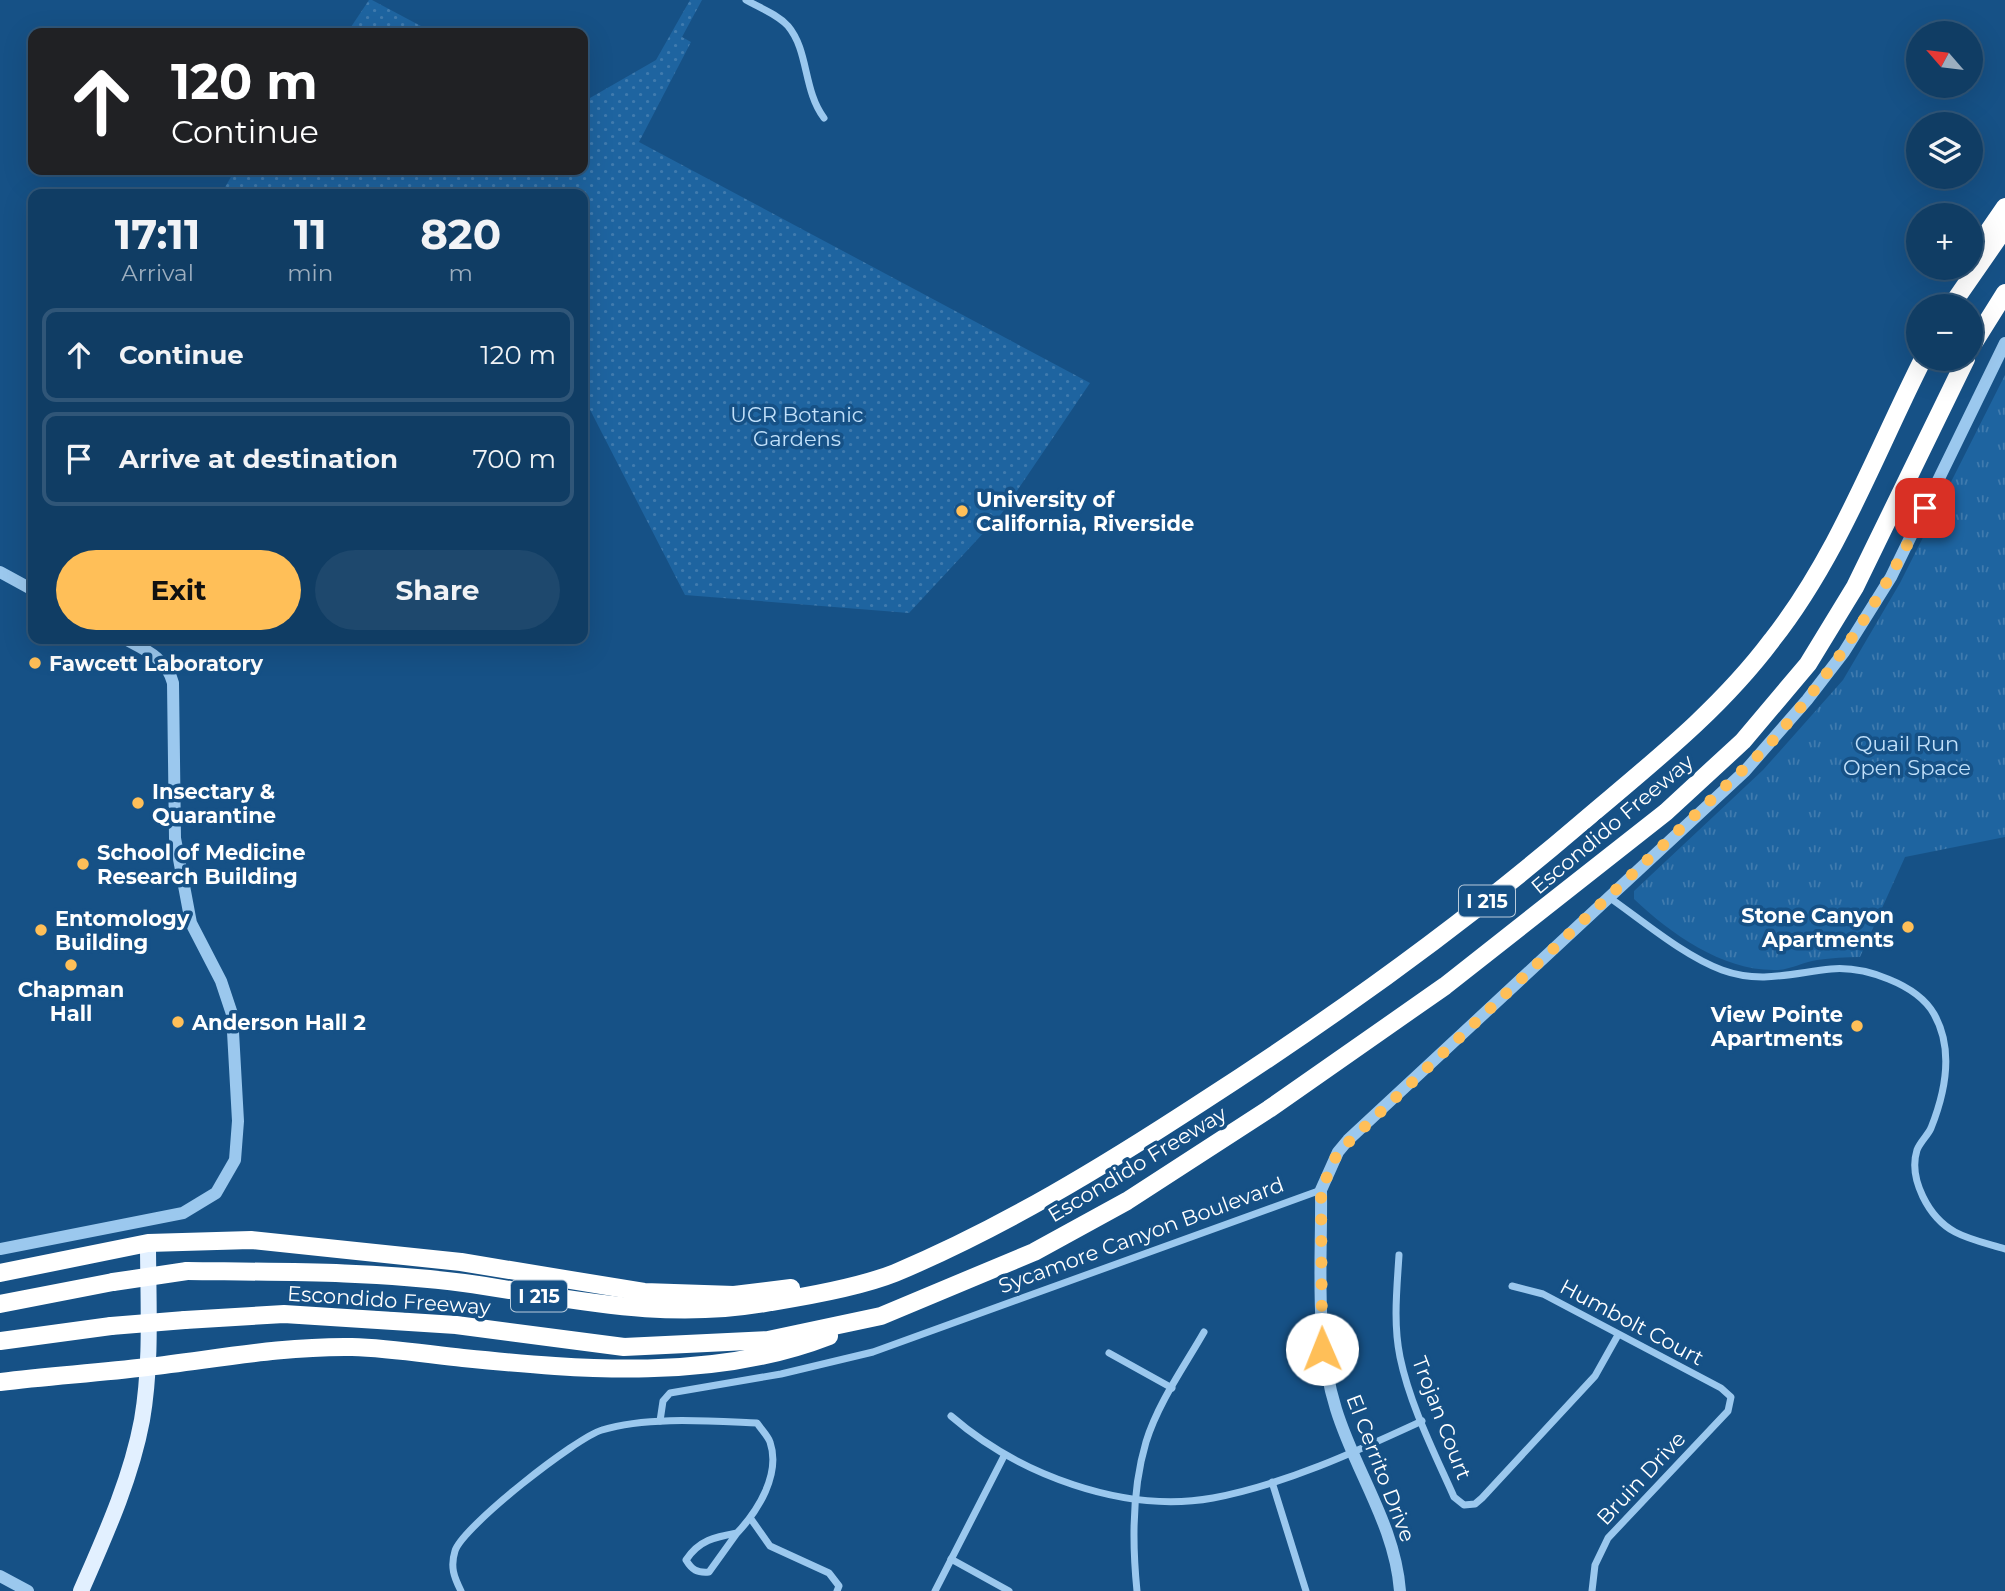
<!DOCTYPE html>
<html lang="en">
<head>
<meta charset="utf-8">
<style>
	body { margin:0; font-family:Montserrat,sans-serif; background:#1e486d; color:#f1f3f6; height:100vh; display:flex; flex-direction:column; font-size:26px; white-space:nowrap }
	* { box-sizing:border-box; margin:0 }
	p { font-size:23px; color:#9caebf }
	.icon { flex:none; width:38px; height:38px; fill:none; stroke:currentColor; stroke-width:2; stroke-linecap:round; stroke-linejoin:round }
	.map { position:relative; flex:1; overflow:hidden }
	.drawer { position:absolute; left:28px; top:189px; width:560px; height:455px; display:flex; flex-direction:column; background:#103d64; border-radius:14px; box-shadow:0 7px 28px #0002,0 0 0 2px #305678 }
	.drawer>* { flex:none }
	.hud { position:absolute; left:28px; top:28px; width:560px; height:147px; border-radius:14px; box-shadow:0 7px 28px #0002,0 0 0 2px #305678; background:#202124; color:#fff; overflow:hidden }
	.needle { width:46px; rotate:298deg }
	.controls { position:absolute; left:1906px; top:21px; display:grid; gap:14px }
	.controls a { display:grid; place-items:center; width:77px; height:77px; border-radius:50%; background:#103d64; box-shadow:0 7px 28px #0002,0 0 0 2px #305678; font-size:35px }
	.pin { position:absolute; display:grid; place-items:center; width:60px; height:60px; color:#fff; margin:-30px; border-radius:14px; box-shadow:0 4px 10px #0006 }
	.me { position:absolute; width:77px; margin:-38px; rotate:359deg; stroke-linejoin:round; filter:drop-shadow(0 0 5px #0008) }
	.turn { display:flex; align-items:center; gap:24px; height:147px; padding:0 28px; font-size:32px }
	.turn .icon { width:91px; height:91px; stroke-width:2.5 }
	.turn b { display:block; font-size:49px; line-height:60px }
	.eta { display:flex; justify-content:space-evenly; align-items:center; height:119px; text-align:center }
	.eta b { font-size:42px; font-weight:700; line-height:49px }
	.cta { display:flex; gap:14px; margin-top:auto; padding:14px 28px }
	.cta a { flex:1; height:80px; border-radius:42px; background:#ffbf58; color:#111; font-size:28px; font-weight:700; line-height:80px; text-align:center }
	.cta a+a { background:#1e486d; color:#f1f3f6 }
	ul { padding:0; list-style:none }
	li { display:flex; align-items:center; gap:21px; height:94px; margin:0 14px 10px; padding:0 14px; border:4px solid #305678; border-radius:14px }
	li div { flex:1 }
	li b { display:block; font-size:26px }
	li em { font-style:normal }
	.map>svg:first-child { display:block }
	.grass { fill:url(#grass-tufts) }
	.garden { fill:url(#garden-dots) }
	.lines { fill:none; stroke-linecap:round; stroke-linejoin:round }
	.minor { stroke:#9bc8ee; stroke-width:7 }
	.tertiary { stroke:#9bc8ee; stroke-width:12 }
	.primary { stroke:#e2f0ff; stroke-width:16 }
	.motorway { stroke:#fff; stroke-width:18 }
	.motorway-bridge { stroke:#fff; stroke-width:18 }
	.route { stroke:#ffbf58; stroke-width:12; stroke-dasharray:0 21.6 }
	.poi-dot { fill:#ffbf58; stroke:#165186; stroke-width:2.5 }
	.labels { text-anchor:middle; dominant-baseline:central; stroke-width:7; stroke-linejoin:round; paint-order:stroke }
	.shield { fill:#165186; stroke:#b9cbdb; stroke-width:2 }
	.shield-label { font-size:19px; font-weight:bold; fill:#fff }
	.park-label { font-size:21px; fill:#c1e0fa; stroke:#165186 }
	.poi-label { font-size:21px; font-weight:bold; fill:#fff; stroke:#165186; text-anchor:start }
	.street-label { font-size:21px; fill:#fff; stroke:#165186 }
</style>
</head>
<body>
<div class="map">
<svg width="2005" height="1591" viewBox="0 0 2005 1591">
	<defs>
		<pattern id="grass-tufts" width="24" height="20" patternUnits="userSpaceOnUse" patternTransform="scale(1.75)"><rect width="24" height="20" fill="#1e64a0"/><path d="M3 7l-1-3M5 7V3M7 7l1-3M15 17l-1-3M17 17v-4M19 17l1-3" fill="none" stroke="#407bae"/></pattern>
		<pattern id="garden-dots" width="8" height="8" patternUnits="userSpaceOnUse" patternTransform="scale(1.75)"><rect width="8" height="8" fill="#1e64a0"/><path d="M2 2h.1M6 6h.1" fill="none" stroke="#407bae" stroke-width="1.8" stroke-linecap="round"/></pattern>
	</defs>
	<rect width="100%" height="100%" fill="#165186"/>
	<!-- grass -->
	<path class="grass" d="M2005 375V837L1905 857 1860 957C1846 957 1831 958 1817 960 1803 962 1790 970 1776 970 1723 971 1671 934 1634 899V891L1763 770 1843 680 1900 583Z"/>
	<!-- garden -->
	<g class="garden">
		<polygon points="369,0 372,0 434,33 347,33"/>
		<polygon points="690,0 702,0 682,37 691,42 639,142 1090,383 1002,513 909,613 685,595 583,396 583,194 221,194 235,170 583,170 583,102 656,60"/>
	</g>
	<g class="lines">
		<!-- minor -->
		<g class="minor">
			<path d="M746 0C760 8 777 14 788 26 809 51 803 90 824 118"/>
			<path d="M1610 898C1643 921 1684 956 1722 970 1760 984 1793 973 1831 969 1864 966 1917 984 1934 1014 1954 1049 1945 1093 1931 1128 1928 1135 1920 1142 1917 1150 1908 1179 1929 1218 1955 1232 1970 1240 1989 1244 2005 1249"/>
			<path d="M1399 1255C1397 1288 1393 1323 1400 1357 1410 1405 1434 1452 1454 1497L1464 1505 1475 1504 1482 1498 1595 1376 1618 1335"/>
			<polyline points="1512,1286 1543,1294 1721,1388 1731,1397 1728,1411 1608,1538 1595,1565 1592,1591"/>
			<polyline points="1109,1353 1172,1388"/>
			<path d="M951 1416C1018 1474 1123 1514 1213 1498 1286 1484 1355 1452 1422 1421"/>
			<polyline points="660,1421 663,1401 670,1393 781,1374 873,1352 1321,1190"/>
			<polyline points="1272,1482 1306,1591"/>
			<polyline points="751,1519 770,1546 829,1573 839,1586 837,1591"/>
			<polyline points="951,1559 1009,1591"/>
			<path d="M461 1591C454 1577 450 1567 455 1551 462 1527 577 1437 602 1430 648 1416 710 1421 757 1423 761 1429 768 1436 770 1442 781 1474 758 1511 737 1533 715 1537 699 1540 686 1560 692 1570 697 1573 709 1572L737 1533"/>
			<polyline points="935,1591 1004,1456"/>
			<path d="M1137 1591C1132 1542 1132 1489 1146 1442 1158 1403 1184 1367 1204 1332"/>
		</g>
		<!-- tertiary -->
		<g class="tertiary">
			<polyline points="0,572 33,590"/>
			<path d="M0 1249 183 1213 216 1193 235 1160 238 1121 232 1014 221 981 191 923 175 838 173 683C167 659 146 650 125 639"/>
			<polyline points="0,1576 28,1591"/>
			<path d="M1400 1591C1395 1525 1355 1471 1336 1409 1314 1339 1322 1263 1321 1190L1338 1152 1348 1140 1745 771 1807 700 1844 652 1891 577 2005 343"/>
		</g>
		<!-- primary -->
		<path class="primary" d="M81 1591C105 1536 131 1479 142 1420 152 1362 148 1301 148 1243"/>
		<!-- motorway -->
		<g class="motorway">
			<polyline points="1985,236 2005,207"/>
			<polyline points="1951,306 2005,228"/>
			<polyline points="1970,349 2005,293"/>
			<path d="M187 1271C279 1272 373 1271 464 1283 570 1298 663 1322 771 1302 809 1296 860 1287 895 1273 1004 1227 1104 1166 1202 1102 1334 1017 1461 926 1580 824 1648 766 1718 712 1772 640 1838 556 1875 454 1923 359"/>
			<polyline points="0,1273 148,1243 251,1240 461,1262 644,1292 734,1295 791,1288"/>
			<polyline points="0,1304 113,1282"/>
			<polyline points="185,1320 284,1314 456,1325 624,1347 768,1340 881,1316 1034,1252 1127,1201 1269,1109 1445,986 1666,812 1743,741 1808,664 1855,587 1966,359"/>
			<polyline points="0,1341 111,1326"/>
			<path d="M0 1382C49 1376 98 1373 147 1367 216 1359 283 1346 352 1347 389 1348 426 1354 463 1358 584 1370 713 1381 829 1336"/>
		</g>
		<!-- motorway-bridge -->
		<g class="motorway-bridge">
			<polyline points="113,1282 187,1271"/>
			<polyline points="111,1326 185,1320"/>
		</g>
	</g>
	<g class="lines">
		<!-- route -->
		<path class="route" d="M1322 1349 1321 1190 1338 1152 1766 748C1831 675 1884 597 1925 508"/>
	</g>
	<!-- markers -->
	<g class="poi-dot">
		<circle cx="962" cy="511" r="7"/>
		<circle cx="35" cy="663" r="7"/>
		<circle cx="138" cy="803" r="7"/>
		<circle cx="83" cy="864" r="7"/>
		<circle cx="1908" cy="927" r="7"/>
		<circle cx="41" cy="930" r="7"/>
		<circle cx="71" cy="965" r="7"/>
		<circle cx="178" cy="1022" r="7"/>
		<circle cx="1857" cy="1026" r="7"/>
	</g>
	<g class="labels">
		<!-- shield labels -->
		<g class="shield">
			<rect x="1459" y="885.5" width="56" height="31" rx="5"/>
			<rect x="511" y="1280.5" width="56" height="31" rx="5"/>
		</g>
		<g class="shield-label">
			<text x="1487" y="901">I 215</text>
			<text x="539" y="1296">I 215</text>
		</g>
		<!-- park labels -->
		<g class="park-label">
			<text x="797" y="414">UCR Botanic<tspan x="797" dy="24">Gardens</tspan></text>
			<text x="1907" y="743">Quail Run<tspan x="1907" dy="24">Open Space</tspan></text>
		</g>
		<!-- poi labels -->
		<g class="poi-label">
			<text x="976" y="499">University of<tspan x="976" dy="24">California, Riverside</tspan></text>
			<text x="49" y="663">Fawcett Laboratory</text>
			<text x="152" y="791">Insectary &amp;<tspan x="152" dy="24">Quarantine</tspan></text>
			<text x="97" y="852">School of Medicine<tspan x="97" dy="24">Research Building</tspan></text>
			<text x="1894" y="915" text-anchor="end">Stone Canyon<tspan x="1894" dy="24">Apartments</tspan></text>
			<text x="55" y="918">Entomology<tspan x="55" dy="24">Building</tspan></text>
			<text x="71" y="989" text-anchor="middle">Chapman<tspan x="71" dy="24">Hall</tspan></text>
			<text x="1843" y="1014" text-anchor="end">View Pointe<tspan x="1843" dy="24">Apartments</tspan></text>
			<text x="192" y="1022">Anderson Hall 2</text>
		</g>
		<!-- street labels -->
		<g class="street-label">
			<text transform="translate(1612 824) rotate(-40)">Escondido Freeway</text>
			<text transform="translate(1137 1164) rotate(-31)">Escondido Freeway</text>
			<text transform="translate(1141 1235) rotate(-20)">Sycamore Canyon Boulevard</text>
			<text transform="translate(389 1300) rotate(4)">Escondido Freeway</text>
			<text transform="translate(1632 1322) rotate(28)">Humbolt Court</text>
			<text transform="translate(1442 1418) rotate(69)">Trojan Court</text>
			<text transform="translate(1381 1468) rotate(69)">El Cerrito Drive</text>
			<text transform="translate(1641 1478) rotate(-47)">Bruin Drive</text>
		</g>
	</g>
</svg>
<div class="controls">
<a><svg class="needle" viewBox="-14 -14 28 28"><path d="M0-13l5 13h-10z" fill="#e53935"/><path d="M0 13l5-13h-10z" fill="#9caebf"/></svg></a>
<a><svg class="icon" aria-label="layers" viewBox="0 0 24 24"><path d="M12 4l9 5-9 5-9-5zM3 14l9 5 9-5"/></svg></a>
<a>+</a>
<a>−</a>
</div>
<div class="pin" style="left:1925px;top:508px;background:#d93025"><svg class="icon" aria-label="arrive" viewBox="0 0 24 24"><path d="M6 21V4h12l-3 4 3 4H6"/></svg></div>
<svg class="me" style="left:1322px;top:1349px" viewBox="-20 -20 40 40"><circle r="19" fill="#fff"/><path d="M0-13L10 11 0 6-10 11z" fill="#ffbf58"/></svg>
<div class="hud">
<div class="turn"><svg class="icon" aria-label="ahead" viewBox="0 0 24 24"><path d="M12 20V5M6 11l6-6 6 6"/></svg><div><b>120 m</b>Continue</div></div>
</div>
<section class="drawer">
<div class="eta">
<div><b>17:11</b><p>Arrival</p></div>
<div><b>11</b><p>min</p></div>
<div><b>820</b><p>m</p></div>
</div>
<ul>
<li><svg class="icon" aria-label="ahead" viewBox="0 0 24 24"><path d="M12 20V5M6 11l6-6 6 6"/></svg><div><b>Continue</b></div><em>120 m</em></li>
<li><svg class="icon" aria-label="arrive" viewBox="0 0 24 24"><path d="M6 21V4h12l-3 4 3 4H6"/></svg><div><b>Arrive at destination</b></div><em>700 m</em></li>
</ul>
<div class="cta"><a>Exit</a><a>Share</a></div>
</section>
</div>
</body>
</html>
